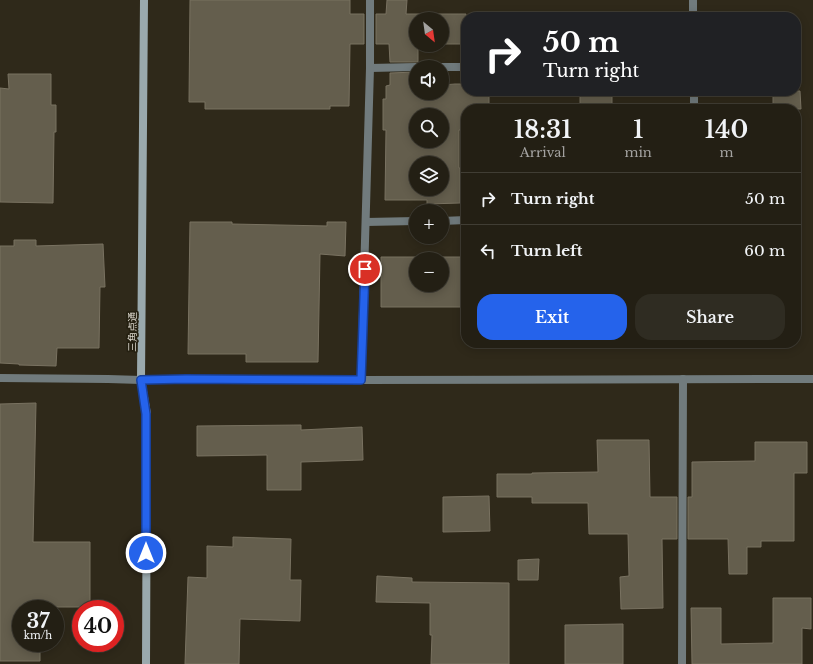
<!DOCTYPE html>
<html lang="en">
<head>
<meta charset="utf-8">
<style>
	body { margin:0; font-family:"Libre Baskerville","Noto Sans JP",serif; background:#2f2c22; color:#f1f3f6; height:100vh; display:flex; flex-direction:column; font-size:15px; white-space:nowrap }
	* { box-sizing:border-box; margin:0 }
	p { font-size:13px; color:#a3a2a0 }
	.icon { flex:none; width:22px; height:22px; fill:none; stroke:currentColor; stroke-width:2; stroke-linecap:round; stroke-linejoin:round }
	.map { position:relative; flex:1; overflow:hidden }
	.panel { position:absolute; left:461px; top:104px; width:340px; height:244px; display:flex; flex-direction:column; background:#231f14; border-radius:16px; box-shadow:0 2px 10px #0003,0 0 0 1px #403d34 }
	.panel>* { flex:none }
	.hud { position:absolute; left:461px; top:12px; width:340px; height:84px; border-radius:16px; box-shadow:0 2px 10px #0003,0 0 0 1px #403d34; background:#202124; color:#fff; overflow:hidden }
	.needle { width:26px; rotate:151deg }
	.buttons { position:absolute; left:409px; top:12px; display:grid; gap:8px }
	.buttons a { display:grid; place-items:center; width:40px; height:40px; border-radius:50%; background:#231f14; box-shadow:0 2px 10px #0003,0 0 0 1px #403d34; font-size:20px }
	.speed { position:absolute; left:12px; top:600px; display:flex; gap:8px; font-size:20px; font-weight:700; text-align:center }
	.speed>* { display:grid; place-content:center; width:52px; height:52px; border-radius:50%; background:#231f14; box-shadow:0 2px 10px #0003,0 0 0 1px #403d34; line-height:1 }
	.speed small { font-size:10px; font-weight:400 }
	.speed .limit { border:6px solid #d22; background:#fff; color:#111 }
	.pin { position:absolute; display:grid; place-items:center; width:34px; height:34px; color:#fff; margin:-17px; border:2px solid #fff; border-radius:50%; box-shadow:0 1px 4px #0007 }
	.me { position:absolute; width:44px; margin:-22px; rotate:0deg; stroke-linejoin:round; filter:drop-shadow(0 0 3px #0008) }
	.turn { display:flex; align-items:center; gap:14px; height:84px; padding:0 16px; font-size:18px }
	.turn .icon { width:52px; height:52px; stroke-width:2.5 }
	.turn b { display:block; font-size:28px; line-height:34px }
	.eta { display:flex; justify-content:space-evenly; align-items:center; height:68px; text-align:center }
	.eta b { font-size:24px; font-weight:600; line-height:28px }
	.action { display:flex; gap:8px; margin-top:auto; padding:8px 16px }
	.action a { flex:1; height:46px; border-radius:16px; background:#2563eb; color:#fff; font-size:16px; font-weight:600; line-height:46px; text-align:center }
	.action a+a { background:#2f2c22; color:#f1f3f6 }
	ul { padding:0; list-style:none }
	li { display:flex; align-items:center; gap:12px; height:52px; padding:0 16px; border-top:1px solid #403d34 }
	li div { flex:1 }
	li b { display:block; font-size:15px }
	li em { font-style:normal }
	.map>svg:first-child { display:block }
	.building { fill:#645e4d; stroke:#797261; fill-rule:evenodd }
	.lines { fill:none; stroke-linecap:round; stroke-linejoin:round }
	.street { stroke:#717b7d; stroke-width:8 }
	.secondary { stroke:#9aa9ad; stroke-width:8 }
	.route-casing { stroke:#184099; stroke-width:10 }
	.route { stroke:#2563eb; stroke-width:7 }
	.labels { text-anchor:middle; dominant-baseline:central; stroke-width:3.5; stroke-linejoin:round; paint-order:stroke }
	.street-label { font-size:10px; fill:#dcd8ce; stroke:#252011 }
</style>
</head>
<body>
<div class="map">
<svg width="813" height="664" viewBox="0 0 813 664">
	<rect width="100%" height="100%" fill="#2f291a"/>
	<!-- building -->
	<g class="building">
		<polygon points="190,0 350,0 350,14 364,14 364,44 350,44 349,106 330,106 330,109 205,109 205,102 189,102"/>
		<polygon points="387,0 407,0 406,14 466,14 466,44 442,44 442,19 416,19 416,45 418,45 418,62 390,62 389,44 376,44 376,14 386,14"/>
		<path d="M416 72V93H442V85L455 84H466V91H489V109H466V130H459V168H460V203L427 204V200H385L386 130H383V99H386V86L390 85V73ZM416 115H442V141H416ZM416 163H442V189H416Z"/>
		<polygon points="8,74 51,74 51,105 56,105 56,132 54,132 53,203 0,202 0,88 9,89"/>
		<rect x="580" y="91" width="32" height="18"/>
		<polygon points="773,91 800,91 801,109 773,109"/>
		<polygon points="190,222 232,222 232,224 327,226 327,222 346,222 345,256 320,254 318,362 246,362 246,354 188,354"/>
		<polygon points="14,240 36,240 36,246 103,244 105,287 100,287 99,348 57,348 56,366 19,365 19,364 0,363 0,246 14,246"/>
		<path d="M381 257H466V307H381ZM416 259H442V285H416Z"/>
		<polygon points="36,403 33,542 90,542 90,607 39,607 39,609 21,609 21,643 40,643 40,661 0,661 0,404"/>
		<polygon points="301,425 301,430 362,427 363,460 301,462 301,490 267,490 267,455 197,456 197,426"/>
		<polygon points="597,440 649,440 650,497 677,497 677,539 662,539 663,608 621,609 620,577 629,576 628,534 589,534 588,503 532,503 532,497 497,497 497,474 532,474 532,473 598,472"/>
		<polygon points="755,442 807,442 807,473 794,473 794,541 761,541 761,547 747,547 747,574 729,574 728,539 688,539 688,497 692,497 692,462 755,461"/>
		<polygon points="489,496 490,531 443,532 443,497"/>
		<polygon points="233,537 291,539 290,580 301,580 300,621 240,619 239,664 185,664 188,577 207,578 207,546 233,547"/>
		<polygon points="539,559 538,580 518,580 518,560"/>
		<polygon points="377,576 412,578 412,582 509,583 509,664 431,664 432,635 430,635 430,603 376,602"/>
		<polygon points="773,598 811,598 811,629 802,628 802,664 692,664 691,608 721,608 721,644 773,643"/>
		<polygon points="623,624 623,664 565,664 565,625"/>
	</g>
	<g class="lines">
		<!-- street -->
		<g class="street">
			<polyline points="693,0 693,17"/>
			<polyline points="440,67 466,67"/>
			<polyline points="370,68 416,67"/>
			<polyline points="694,91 694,109"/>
			<polyline points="442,221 466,220"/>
			<polyline points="366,222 416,221"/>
			<polyline points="0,378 108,379 141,380 186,379 361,380 813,379"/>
			<polyline points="361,380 370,68 370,0"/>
			<polyline points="682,664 683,379"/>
		</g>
		<!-- secondary -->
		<polyline class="secondary" points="144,0 141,380 147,414 146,664"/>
	</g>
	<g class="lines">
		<defs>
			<polyline id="route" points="146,553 146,414 141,380 186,379 361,380 365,269"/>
		</defs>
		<!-- route casing -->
		<use href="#route" class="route-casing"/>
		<!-- route -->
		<use href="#route" class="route"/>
	</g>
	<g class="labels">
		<!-- street labels -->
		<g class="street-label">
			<text transform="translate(132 332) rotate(-90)">三角点通</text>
		</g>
	</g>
</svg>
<div class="buttons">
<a><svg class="needle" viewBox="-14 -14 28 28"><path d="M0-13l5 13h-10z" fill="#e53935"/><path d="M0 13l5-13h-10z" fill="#a3a2a0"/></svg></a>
<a><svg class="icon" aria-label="sound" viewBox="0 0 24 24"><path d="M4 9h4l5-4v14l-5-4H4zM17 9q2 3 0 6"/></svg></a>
<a><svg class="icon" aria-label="search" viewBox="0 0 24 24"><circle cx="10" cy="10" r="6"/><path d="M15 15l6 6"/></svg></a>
<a><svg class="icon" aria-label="layers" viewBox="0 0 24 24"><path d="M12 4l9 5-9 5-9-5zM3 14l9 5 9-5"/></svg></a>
<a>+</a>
<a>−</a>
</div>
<div class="speed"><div>37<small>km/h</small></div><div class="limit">40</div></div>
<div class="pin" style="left:365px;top:269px;background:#d93025"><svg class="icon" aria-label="arrive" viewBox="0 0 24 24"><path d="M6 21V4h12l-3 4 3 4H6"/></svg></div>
<svg class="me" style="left:146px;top:553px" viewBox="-20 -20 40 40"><circle r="17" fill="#2563eb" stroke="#fff" stroke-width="3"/><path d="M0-11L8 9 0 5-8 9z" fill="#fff"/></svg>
<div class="hud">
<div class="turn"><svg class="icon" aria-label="right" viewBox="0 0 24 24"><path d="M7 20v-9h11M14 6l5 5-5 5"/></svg><div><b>50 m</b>Turn right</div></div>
</div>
<section class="panel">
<div class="eta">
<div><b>18:31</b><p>Arrival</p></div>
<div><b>1</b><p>min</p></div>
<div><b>140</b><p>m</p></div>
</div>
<ul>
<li><svg class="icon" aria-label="right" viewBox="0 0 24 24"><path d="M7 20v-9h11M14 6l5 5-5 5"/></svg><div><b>Turn right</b></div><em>50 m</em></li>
<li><svg class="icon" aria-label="left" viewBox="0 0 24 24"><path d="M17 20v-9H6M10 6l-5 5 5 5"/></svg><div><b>Turn left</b></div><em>60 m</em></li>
</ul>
<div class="action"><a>Exit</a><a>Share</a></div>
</section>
</div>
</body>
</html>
